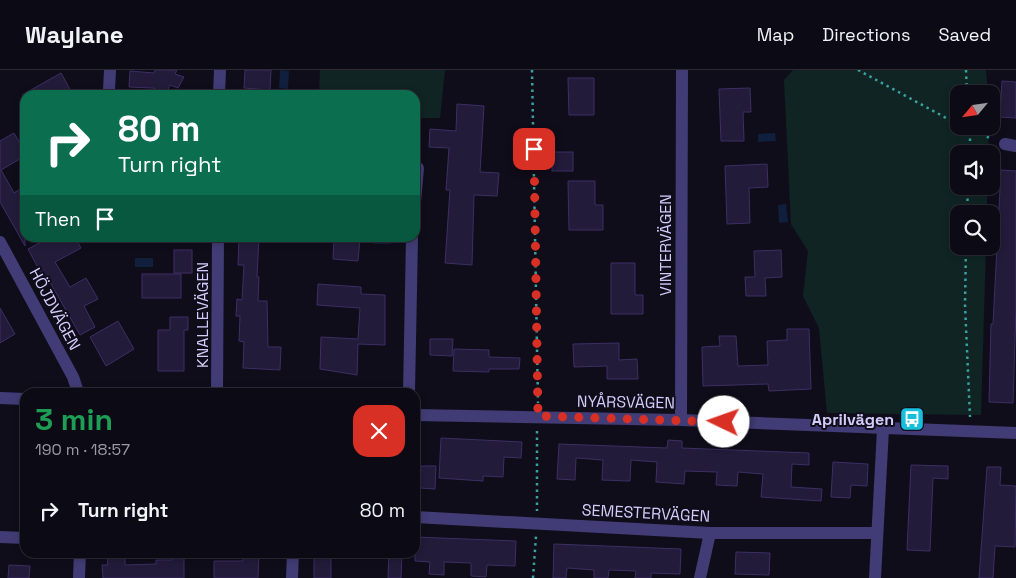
<!DOCTYPE html>
<html lang="en">
<head>
<meta charset="utf-8">
<style>
	body { margin:0; font-family:"Space Grotesk",sans-serif; background:#15131d; color:#f1f3f6; height:100vh; display:flex; flex-direction:column; font-size:19px; white-space:nowrap }
	* { box-sizing:border-box; margin:0 }
	p { font-size:16px; color:#9a9aa0 }
	.icon { flex:none; width:28px; height:28px; fill:none; stroke:currentColor; stroke-width:2; stroke-linecap:round; stroke-linejoin:round }
	.map { position:relative; flex:1; overflow:hidden }
	.details { position:absolute; left:20px; top:318px; width:400px; height:170px; display:flex; flex-direction:column; background:#0c0a14; border-radius:15px; box-shadow:0 2px 8px #0003,0 0 0 1px #2c2b34 }
	.details>* { flex:none }
	.hud { position:absolute; left:20px; top:20px; width:400px; height:152px; border-radius:15px; box-shadow:0 2px 8px #0003,0 0 0 1px #2c2b34; background:#0b6e4f; color:#fff; overflow:hidden }
	.needle { width:32px; rotate:241deg }
	.tools { position:absolute; left:950px; top:15px; display:grid; gap:10px }
	.tools a { display:grid; place-items:center; width:50px; height:50px; border-radius:10px; background:#0c0a14; box-shadow:0 2px 8px #0003,0 0 0 1px #2c2b34; font-size:25px }
	.pin { position:absolute; display:grid; place-items:center; width:42px; height:42px; color:#fff; margin:-21px; border-radius:10px; box-shadow:0 2px 8px #0006 }
	.me { position:absolute; width:55px; margin:-28px; rotate:273deg; stroke-linejoin:round; filter:drop-shadow(0 0 4px #0008) }
	.turn { display:flex; align-items:center; gap:18px; height:105px; padding:0 15px; font-size:22px }
	.turn .icon { width:65px; height:65px; stroke-width:2.5 }
	.turn b { display:block; font-size:35px; line-height:42px }
	.then { display:flex; align-items:center; height:48px; padding:0 15px; background:#0003; gap:10px; font-size:19px }
	.round { display:grid; place-items:center; flex:none; width:52px; height:52px; border-radius:15px; background:#15131d }
	.head { display:flex; align-items:center; justify-content:space-between; height:85px; padding:0 15px }
	h1 { font-size:30px; font-weight:600; line-height:38px; color:#1e9e55 }
	ul { padding:0; list-style:none }
	li { display:flex; align-items:center; gap:15px; height:75px; padding:0 15px }
	li div { flex:1 }
	li b { display:block; font-size:19px }
	li em { font-style:normal }
	header { display:flex; align-items:center; gap:30px; box-sizing:border-box; height:70px; padding:0 25px; background:#0c0a14; border-bottom:1px solid #2c2b34 }
	header strong { font-size:24px }
	nav { display:flex; gap:28px; margin-inline-start:auto; font-size:18px }
	.map>svg:first-child { display:block }
	.green { fill:#102424 }
	.water { fill:#101f3c }
	.building { fill:#221b3a; stroke:#3c2f64 }
	.lines { fill:none; stroke-linecap:round; stroke-linejoin:round }
	.path { stroke:#38a2a0; stroke-width:2.5; stroke-dasharray:2.5 4; stroke-linecap:butt }
	.minor { stroke:#413c75; stroke-width:12 }
	.route { stroke:#d93025; stroke-width:9; stroke-dasharray:0 16.2 }
	.labels { text-anchor:middle; dominant-baseline:central; stroke-width:4; stroke-linejoin:round; paint-order:stroke }
	.street-label { font-size:16px; fill:#d3ccfa; stroke:#100d1b }
	.poi-label { font-size:16px; font-weight:bold; fill:#d3ccfa; stroke:#100d1b; text-anchor:end }
</style>
</head>
<body>
<header>
<strong>Waylane</strong>
<nav><a>Map</a><a>Directions</a><a>Saved</a></nav>
</header>
<div class="map">
<svg width="1016" height="508" viewBox="0 0 1016 508">
	<rect width="100%" height="100%" fill="#100d1b"/>
	<!-- green -->
	<g class="green">
		<polygon points="320,0 445,0 440,48 415,48 415,25 319,25"/>
		<polygon points="793,0 986,0 988,24 959,24 959,56 989,56 988,84 959,84 959,116 987,116 987,144 959,144 959,176 986,176 981,345 827,343 819,258 803,226 808,181 791,154 784,10"/>
	</g>
	<!-- water -->
	<g class="water">
		<polygon points="280,0 289,1 288,19 279,18"/>
		<polygon points="775,63 776,71 758,72 758,64"/>
		<polygon points="786,134 788,152 779,153 778,135"/>
		<rect x="373" y="168" width="18" height="6"/>
		<rect x="135" y="188" width="18" height="9"/>
	</g>
	<!-- building -->
	<g class="building">
		<polygon points="155,0 177,0 175,4 184,7 178,18 170,15 166,24 153,18 129,17 130,1 154,3"/>
		<polygon points="245,0 271,0 270,20 244,18"/>
		<polygon points="61,3 73,25 22,25"/>
		<polygon points="568,8 594,8 594,45 569,45"/>
		<polygon points="1002,11 1016,12 1016,48 1000,47"/>
		<polygon points="750,18 751,42 743,42 744,71 721,71 719,19"/>
		<polygon points="457,34 484,36 480,102 499,103 497,126 474,125 472,195 445,193 450,120 446,120 449,78 429,77 430,59 456,61"/>
		<polygon points="14,63 25,82 25,86 1,100 14,123 25,116 25,176 0,132 0,71"/>
		<rect x="552" y="82" width="21" height="19"/>
		<polygon points="767,94 768,117 749,118 750,153 727,154 725,96"/>
		<polygon points="1001,100 1016,101 1016,236 1013,333 989,332 991,254 993,254"/>
		<polygon points="568,111 595,111 595,135 603,135 603,160 569,160"/>
		<polygon points="49,168 75,168 81,178 55,192 70,217 86,208 98,229 84,236 95,257 80,265 47,207 44,209 28,179"/>
		<polygon points="239,168 259,168 257,207 259,207 258,231 267,231 268,277 281,277 280,300 243,298 244,272 239,271 240,246 236,246 237,229 242,230 244,195 238,195"/>
		<polygon points="334,168 360,168 358,191 333,189"/>
		<rect x="174" y="180" width="18" height="23"/>
		<polygon points="781,180 782,207 765,208 766,226 746,226 745,207 755,207 754,181"/>
		<polygon points="611,193 635,193 635,225 643,225 643,244 611,244"/>
		<rect x="142" y="204" width="39" height="24"/>
		<polygon points="318,214 361,217 361,224 385,225 385,275 358,274 357,305 320,299 321,267 358,269 360,238 317,235"/>
		<polygon points="0,238 15,264 0,273"/>
		<polygon points="170,247 188,247 188,260 184,260 184,301 158,301 158,260 170,260"/>
		<polygon points="118,251 134,279 106,296 90,267"/>
		<polygon points="787,259 809,259 811,319 769,321 768,314 703,316 702,277 720,276 719,266 736,266 738,296 768,295 767,271 787,270"/>
		<polygon points="430,269 453,269 452,286 430,285"/>
		<polygon points="619,273 619,290 637,289 638,309 607,309 607,296 574,297 573,274"/>
		<polygon points="454,279 489,280 489,287 520,288 519,299 489,299 489,302 453,301"/>
		<polygon points="441,368 522,372 521,388 504,387 503,407 483,406 483,411 439,408"/>
		<polygon points="668,370 682,371 682,378 809,383 809,395 792,394 791,417 822,419 821,431 761,427 763,404 738,402 737,416 716,415 717,402 685,401 684,414 656,412 657,392 631,390 630,411 602,410 603,390 576,388 575,410 557,409 559,374 667,378"/>
		<polygon points="833,392 868,394 867,416 851,415 850,428 831,427"/>
		<polygon points="911,395 948,396 948,409 933,408 930,481 907,480"/>
		<polygon points="421,396 436,396 435,419 420,418"/>
		<polygon points="987,397 1001,397 1000,415 1016,416 1015,477 995,476 993,508 979,508"/>
		<polygon points="415,467 516,471 515,496 487,495 486,507 471,506 471,493 444,492 444,505 429,504 430,492 415,491"/>
		<polygon points="554,474 681,479 680,504 651,503 651,508 635,508 636,501 609,500 608,508 594,508 594,500 567,498 566,508 553,508"/>
		<polygon points="172,482 184,482 184,508 103,508 102,495 108,495 107,486 125,486 125,495 156,494 156,490 172,490"/>
		<polygon points="243,482 259,482 258,508 214,508 214,491 243,491"/>
		<rect x="314" y="482" width="17" height="26"/>
		<polygon points="389,482 402,482 401,508 388,508"/>
		<polygon points="736,482 770,483 769,505 735,504"/>
		<polygon points="9,495 30,496 29,508 8,508"/>
	</g>
	<g class="lines">
		<!-- path -->
		<g class="path">
			<polyline points="532,0 538,333"/>
			<polyline points="858,0 959,55"/>
			<polyline points="966,0 967,24"/>
			<polyline points="963,56 992,69"/>
			<polyline points="970,84 970,56"/>
			<polyline points="967,144 968,116"/>
			<polyline points="966,176 965,235 970,347"/>
			<polyline points="537,361 537,441"/>
			<polyline points="533,508 536,466"/>
		</g>
		<!-- minor -->
		<g class="minor">
			<polyline points="110,0 109,20 112,25"/>
			<polyline points="219,25 220,0"/>
			<polyline points="1005,74 1016,76"/>
			<polyline points="415,132 418,98"/>
			<polyline points="0,172 73,307 78,322"/>
			<polyline points="217,322 218,168"/>
			<polyline points="409,322 412,168"/>
			<polyline points="0,328 25,329"/>
			<polyline points="415,345 681,350 1016,363"/>
			<polyline points="681,350 682,0"/>
			<polyline points="415,447 710,463 876,463"/>
			<polyline points="0,467 25,468"/>
			<polyline points="79,508 80,482"/>
			<polyline points="292,508 293,482"/>
			<polyline points="700,508 710,463"/>
			<polyline points="875,508 883,359"/>
		</g>
	</g>
	<g class="lines">
		<!-- route -->
		<polyline class="route" points="534,79 538,346 724,352"/>
	</g>
	<!-- icons -->
	<defs>
		<symbol id="bus-square" viewBox="-11 -11 22 22"><rect x="-9" y="-9" width="18" height="18" rx="4" fill="#16bfdc" stroke="#100d1b"/><path d="M-5-6H5V4H4V6H2V4H-2V6H-4V4H-5ZM-3.5-4V0h7V-4ZM-3.5 1.2v1.5H-2V1.2ZM2 1.2v1.5H3.5V1.2Z" fill="#fff"/></symbol>
	</defs>
	<g fill-rule="evenodd">
		<use href="#bus-square" x="898" y="335" width="28" height="28"/>
	</g>
	<g class="labels">
		<!-- street labels -->
		<g class="street-label">
			<text transform="translate(665 175) rotate(-90)">VINTERVÄGEN</text>
			<text transform="translate(55 239) rotate(62)">HÖJDVÄGEN</text>
			<text transform="translate(202 245) rotate(-90)">KNALLEVÄGEN</text>
			<text transform="translate(626 332) rotate(1)">NYÅRSVÄGEN</text>
			<text transform="translate(646 443) rotate(3)">SEMESTERVÄGEN</text>
		</g>
		<!-- poi labels -->
		<g class="poi-label">
			<text x="894" y="349">Aprilvägen</text>
		</g>
	</g>
</svg>
<div class="tools">
<a><svg class="needle" viewBox="-14 -14 28 28"><path d="M0-13l5 13h-10z" fill="#e53935"/><path d="M0 13l5-13h-10z" fill="#9a9aa0"/></svg></a>
<a><svg class="icon" aria-label="sound" viewBox="0 0 24 24"><path d="M4 9h4l5-4v14l-5-4H4zM17 9q2 3 0 6"/></svg></a>
<a><svg class="icon" aria-label="search" viewBox="0 0 24 24"><circle cx="10" cy="10" r="6"/><path d="M15 15l6 6"/></svg></a>
</div>
<div class="pin" style="left:534px;top:79px;background:#d93025"><svg class="icon" aria-label="arrive" viewBox="0 0 24 24"><path d="M6 21V4h12l-3 4 3 4H6"/></svg></div>
<svg class="me" style="left:724px;top:352px" viewBox="-20 -20 40 40"><circle r="19" fill="#fff"/><path d="M0-13L10 11 0 6-10 11z" fill="#d93025"/></svg>
<div class="hud">
<div class="turn"><svg class="icon" aria-label="right" viewBox="0 0 24 24"><path d="M7 20v-9h11M14 6l5 5-5 5"/></svg><div><b>80 m</b>Turn right</div></div>
<div class="then">Then<svg class="icon" aria-label="arrive" viewBox="0 0 24 24"><path d="M6 21V4h12l-3 4 3 4H6"/></svg></div>
</div>
<section class="details">
<div class="head"><div><h1>3 min</h1><p>190 m · 18:57</p></div><a class="round" style="background:#d93025;color:#fff"><svg class="icon" aria-label="close" viewBox="0 0 24 24"><path d="M6 6l12 12M18 6L6 18"/></svg></a></div>
<ul>
<li><svg class="icon" aria-label="right" viewBox="0 0 24 24"><path d="M7 20v-9h11M14 6l5 5-5 5"/></svg><div><b>Turn right</b></div><em>80 m</em></li>
</ul>
</section>
</div>
</body>
</html>
